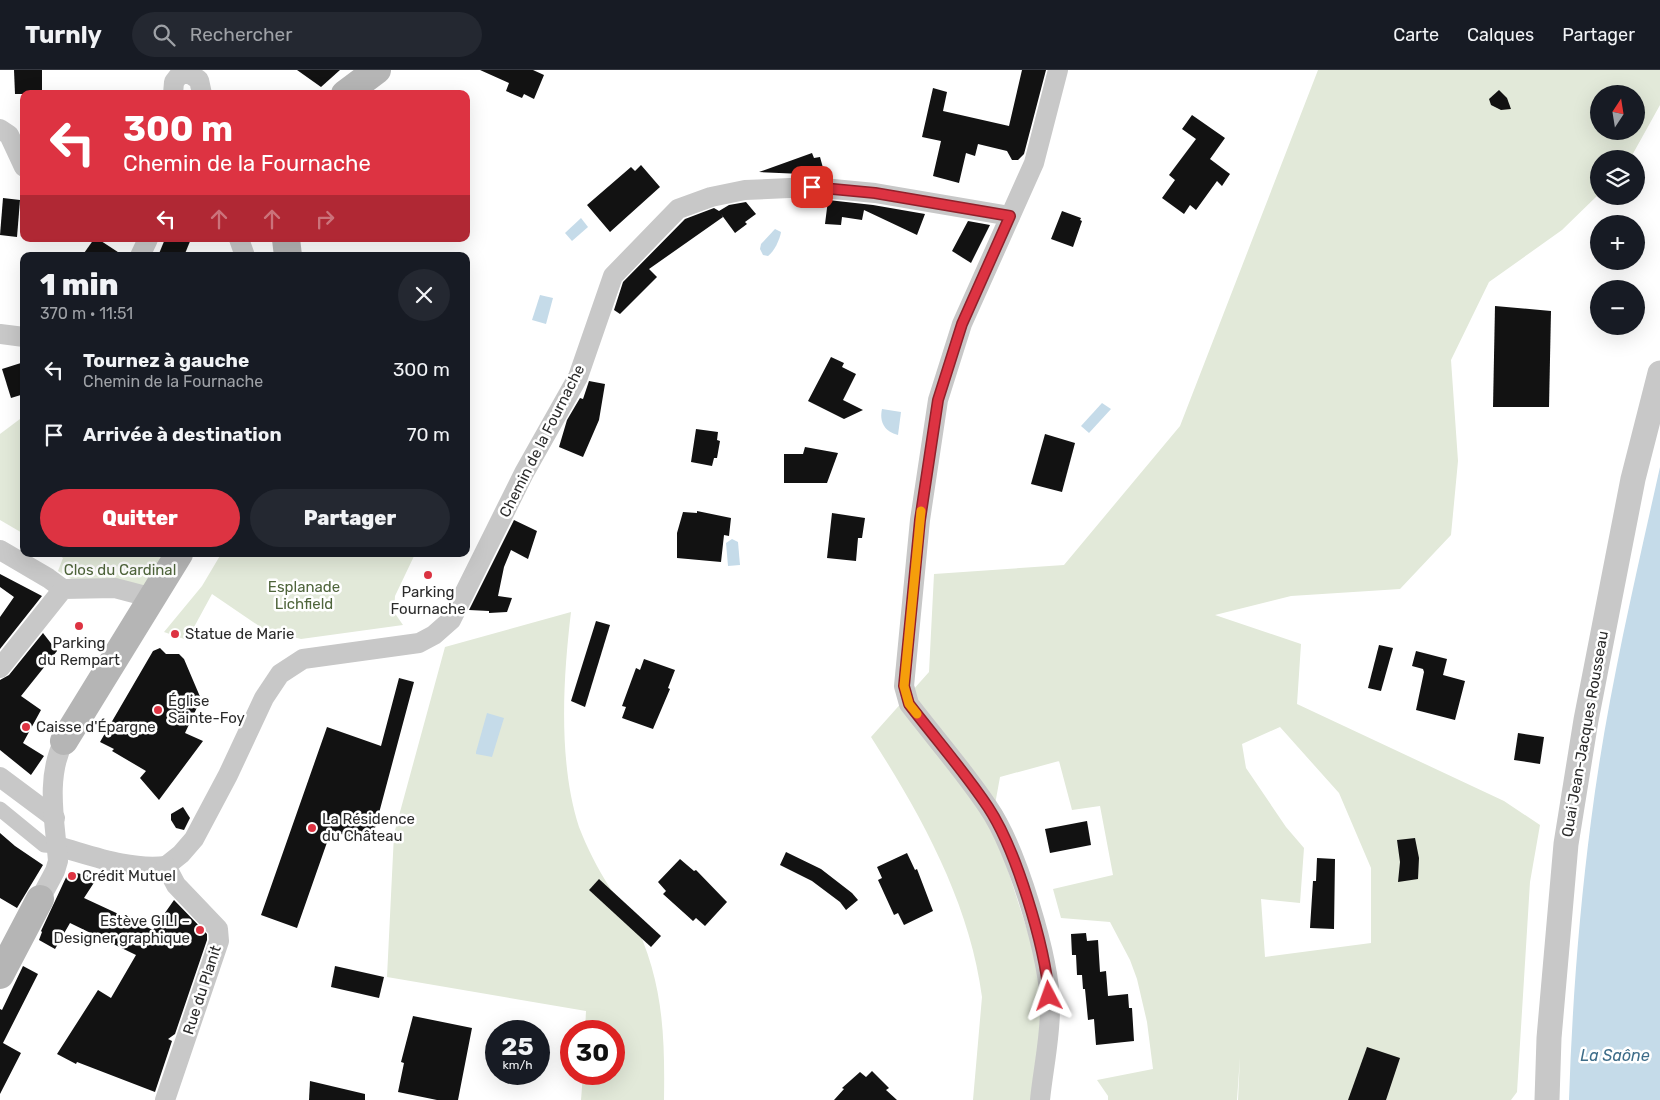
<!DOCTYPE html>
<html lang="fr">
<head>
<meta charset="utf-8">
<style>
	body { margin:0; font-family:Rubik,sans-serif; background:#242831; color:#f1f3f6; height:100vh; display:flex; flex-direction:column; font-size:19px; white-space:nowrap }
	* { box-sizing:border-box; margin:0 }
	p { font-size:16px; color:#9ea1a6 }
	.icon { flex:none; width:28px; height:28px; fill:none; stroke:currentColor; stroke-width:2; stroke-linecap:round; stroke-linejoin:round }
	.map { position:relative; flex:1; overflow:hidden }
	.side { position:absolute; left:20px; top:182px; width:450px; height:305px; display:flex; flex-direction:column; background:#171b24; border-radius:10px; box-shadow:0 5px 20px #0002 }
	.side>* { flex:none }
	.guide { position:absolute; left:20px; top:20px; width:450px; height:152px; border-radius:10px; box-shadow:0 5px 20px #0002; background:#dd3342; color:#fff; overflow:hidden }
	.needle { width:32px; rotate:12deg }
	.fabs { position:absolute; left:1590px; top:15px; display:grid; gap:10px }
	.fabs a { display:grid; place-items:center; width:55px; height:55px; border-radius:50%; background:#171b24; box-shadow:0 5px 20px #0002; font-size:25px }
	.speed { position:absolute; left:485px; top:950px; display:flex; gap:10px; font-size:25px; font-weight:700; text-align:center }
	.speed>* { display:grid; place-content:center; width:65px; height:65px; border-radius:50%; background:#171b24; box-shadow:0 5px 20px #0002; line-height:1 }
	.speed small { font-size:12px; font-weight:400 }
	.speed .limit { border:8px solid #d22; background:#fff; color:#111 }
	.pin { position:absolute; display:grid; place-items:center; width:42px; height:42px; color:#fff; margin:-21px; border-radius:10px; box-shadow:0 2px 8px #0006 }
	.me { position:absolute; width:55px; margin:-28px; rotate:356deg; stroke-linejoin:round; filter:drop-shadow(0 0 4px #0008) }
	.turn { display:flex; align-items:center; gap:18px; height:105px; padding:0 20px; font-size:22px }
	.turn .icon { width:65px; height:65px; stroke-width:2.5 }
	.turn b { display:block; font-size:35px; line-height:42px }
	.lanes { display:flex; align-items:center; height:48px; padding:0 20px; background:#0003; justify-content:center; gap:25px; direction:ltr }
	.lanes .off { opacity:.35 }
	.round { display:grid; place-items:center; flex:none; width:52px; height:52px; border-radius:26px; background:#242831 }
	.overview { display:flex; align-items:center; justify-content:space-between; height:85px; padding:0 20px }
	h1 { font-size:30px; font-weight:800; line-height:38px }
	.primary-button { display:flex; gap:10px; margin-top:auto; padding:10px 20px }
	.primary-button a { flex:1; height:58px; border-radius:30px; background:#dd3342; color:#fff; font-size:20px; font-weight:800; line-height:58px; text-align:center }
	.primary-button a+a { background:#242831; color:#f1f3f6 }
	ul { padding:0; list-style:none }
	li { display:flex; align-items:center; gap:15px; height:65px; padding:0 20px }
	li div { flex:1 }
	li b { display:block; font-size:19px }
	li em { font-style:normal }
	header { display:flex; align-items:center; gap:30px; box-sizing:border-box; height:70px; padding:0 25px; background:#171b24; border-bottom:1px solid #363941 }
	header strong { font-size:24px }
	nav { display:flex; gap:28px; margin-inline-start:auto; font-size:18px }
	.search { width:350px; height:45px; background:#242831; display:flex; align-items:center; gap:12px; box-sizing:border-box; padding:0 18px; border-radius:28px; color:#9ea1a6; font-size:19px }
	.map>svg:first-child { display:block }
	.green { fill:#e2e9d9; fill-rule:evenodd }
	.water { fill:#c5dbe9 }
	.building { fill:#121212 }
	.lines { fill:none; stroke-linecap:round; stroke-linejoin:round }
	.pedestrian { stroke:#c8c8c8; stroke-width:15 }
	.minor { stroke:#c8c8c8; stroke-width:20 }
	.tertiary { stroke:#c8c8c8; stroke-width:25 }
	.secondary { stroke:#b5b5b5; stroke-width:28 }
	.route-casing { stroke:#90212b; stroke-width:12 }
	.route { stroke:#dd3342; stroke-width:9 }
	.slow { stroke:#f59e0b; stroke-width:9 }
	.poi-dot { fill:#dd3342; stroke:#fff; stroke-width:2 }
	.labels { text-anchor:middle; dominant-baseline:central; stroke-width:5; stroke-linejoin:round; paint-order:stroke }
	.street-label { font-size:15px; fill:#2b2b2b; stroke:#fff }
	.park-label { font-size:15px; fill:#4f653b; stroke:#fff }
	.poi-label { font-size:15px; fill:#2b2b2b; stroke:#fff; text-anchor:start }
	.water-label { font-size:16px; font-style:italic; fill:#3e6d89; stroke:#fff }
</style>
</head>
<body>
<header>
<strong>Turnly</strong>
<div class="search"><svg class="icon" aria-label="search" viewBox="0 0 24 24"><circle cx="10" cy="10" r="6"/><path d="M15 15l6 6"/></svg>Rechercher</div>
<nav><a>Carte</a><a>Calques</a><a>Partager</a></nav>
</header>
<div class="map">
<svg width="1660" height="1030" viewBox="0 0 1660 1030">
	<rect width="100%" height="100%" fill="#fff"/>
	<!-- green -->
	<g class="green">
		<path d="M1318 0H1660V35L1630 89H1599V124L1562 160 1489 212 1451 290 1458 391 1451 465 1400 519 1291 526 1215 545 1301 574 1297 634 1504 731 1540 755 1530 812 1517 1022 1511 1030H1238L1240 987 1237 1030H1108V1026L1097 1010 1153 999 1147 952 1137 909 1130 890 1110 852 1061 848 1053 819 1113 805 1100 736 1072 740 1059 691 1203 652 1000 707 992 751 1040 900 1041 962 1034 1030H973L982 927C970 833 921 745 871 667L929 602 934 504 1064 495 1180 356ZM1599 24H1636V61H1599ZM1280 657 1339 723 1371 798V873L1265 887 1261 829 1300 833 1304 778 1286 757 1246 698 1242 674Z"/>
		<polygon points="24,346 24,464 0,450 0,364"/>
		<polygon points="57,484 164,484 142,519 81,515 58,501 63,488"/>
		<polygon points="221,484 415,484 395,526 394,542 403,555 301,569 265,560 212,524 187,570 164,562 202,516"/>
		<path d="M571 542C563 609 558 692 579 757 587 778 598 799 610 818 616 827 625 835 631 845 663 907 665 963 664 1030H581L583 1004H614V961H585L586 941 387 907 394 764 445 577Z"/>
	</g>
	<!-- water -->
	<g class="water">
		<polygon points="581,148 588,157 572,171 565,163"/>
		<path d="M775 159 781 162C780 169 774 182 768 186L763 185 760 179 761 174Z"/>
		<polygon points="540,225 553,228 546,254 532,250"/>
		<polygon points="1102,333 1111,339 1089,363 1081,356"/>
		<path d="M882 339 901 342 898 365C885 362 879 352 882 339Z"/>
		<path d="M1660 397V1030H1569C1572 937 1579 843 1591 751 1606 632 1634 514 1660 397Z"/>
		<polygon points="732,469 738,472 740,495 728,496 726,473"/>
		<polygon points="487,643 504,648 492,687 476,684 476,682"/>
	</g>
	<!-- building -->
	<g class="building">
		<polygon points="14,0 42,0 42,24 15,24"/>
		<polygon points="297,0 340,0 321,17"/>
		<polygon points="480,0 533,0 544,5 534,29 524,24 522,28 506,21 509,13"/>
		<polygon points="1022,0 1046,0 1024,84 1018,90 1012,90 1007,81 978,74 975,86 966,83 959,113 933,106 941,71 922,67 933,18 947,22 943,41 1009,56"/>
		<polygon points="1499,20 1507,28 1511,39 1501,40 1491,35 1489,29"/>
		<polygon points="1192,45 1225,68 1210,89 1230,104 1222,116 1217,111 1196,140 1190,135 1184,144 1162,128 1175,110 1169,105 1196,69 1182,59"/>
		<polygon points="812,83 814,88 820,87 825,105 759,102"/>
		<polygon points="641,95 660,117 610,162 587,135 631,97 635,101"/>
		<polygon points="3,128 20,130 17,167 0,165"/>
		<polygon points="828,130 873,135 925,144 917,165 864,140 862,150 842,147 841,155 825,154"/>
		<polygon points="746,132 756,144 745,152 747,154 735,163 721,144 723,147 649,199 657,207 620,244 614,240 623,212 685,149 714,138 719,141 729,135"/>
		<polygon points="1062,141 1081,148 1080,150 1082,151 1073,177 1051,169"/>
		<polygon points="968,151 990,155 971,193 952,181"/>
		<polygon points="94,169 98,169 124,186 82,186"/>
		<polygon points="165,169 191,169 184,186 158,186"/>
		<polygon points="1495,236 1551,241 1549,337 1493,337"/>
		<polygon points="831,287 844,293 842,297 856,304 843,330 863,340 844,349 808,331"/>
		<polygon points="24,292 24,324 11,328 2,299"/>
		<polygon points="589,311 605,314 599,350 583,387 559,377 567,350 580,328 583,329"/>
		<polygon points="696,359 718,362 717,370 720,371 717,388 714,388 712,396 691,392"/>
		<polygon points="1045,364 1075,373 1062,422 1031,414"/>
		<polygon points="805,377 838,383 827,413 784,413 784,384 803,384"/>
		<polygon points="697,441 731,448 729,466 724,465 721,492 677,488 677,463 683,442 697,443"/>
		<polygon points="832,443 865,448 862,468 858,468 856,491 827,488"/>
		<polygon points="514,450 537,461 528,489 511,480 504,497 498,526 512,528 507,542 489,543 489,541 469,540"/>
		<polygon points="0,504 42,526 0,579 0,547 14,527 0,517"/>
		<polygon points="596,551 610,555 585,637 571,631"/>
		<polygon points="43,563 57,581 21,626 41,640 23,673 44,686 31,705 0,680 0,610 9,605"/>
		<polygon points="1379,575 1393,578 1381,621 1368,618"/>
		<polygon points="160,578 166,584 179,584 184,589 201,629 185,663 203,671 159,730 140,708 146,701 112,681 114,679 100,672 153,581"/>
		<polygon points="1416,581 1447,589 1443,605 1465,611 1455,650 1416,640 1424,602 1423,599 1412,596"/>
		<polygon points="644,589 675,600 668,618 670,619 653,659 622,648 626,637 622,636 636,598 640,600"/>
		<polygon points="399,608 414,612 371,773 331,761 297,858 261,845 327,657 381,676"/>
		<polygon points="1518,663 1544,667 1540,694 1514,690"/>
		<polygon points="183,737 190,748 184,760 176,758 171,750 171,744"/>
		<polygon points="1087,751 1091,775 1050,783 1045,759"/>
		<polygon points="0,763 15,776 43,795 17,838 0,828"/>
		<polygon points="1415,768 1419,788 1418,809 1398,812 1400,792 1397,770"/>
		<polygon points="786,782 821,799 852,823 858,830 846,840 840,832 812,811 780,795"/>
		<polygon points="907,783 915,800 917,799 933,841 904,855 898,843 894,845 878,810 882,808 877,797"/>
		<polygon points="1317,788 1335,789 1334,859 1310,858 1313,811 1316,811"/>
		<polygon points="680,789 694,801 696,800 727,832 705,856 696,848 693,851 663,824 666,821 658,812"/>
		<polygon points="69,801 97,808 84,828 153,860 174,830 207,864 207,870 175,964 168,969 172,971 155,1022 77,992 76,994 57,984 98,920 111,928 136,885 70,853 55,879 39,870 42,862 41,861"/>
		<polygon points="599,809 661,866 651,877 589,820"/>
		<polygon points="1086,863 1087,871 1098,870 1100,902 1106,901 1108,926 1128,924 1129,938 1132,938 1134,971 1096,975 1094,949 1088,950 1085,919 1083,919 1082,905 1077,905 1076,885 1072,885 1071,864"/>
		<polygon points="23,896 38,904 3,973 21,983 0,1024 0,939 2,940"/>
		<polygon points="335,896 384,907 379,928 331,917"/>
		<polygon points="413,946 472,958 458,1030 437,1030 398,1022 404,993 401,992"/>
		<polygon points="1367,977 1400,988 1386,1030 1348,1030"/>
		<polygon points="872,1001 889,1018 886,1020 897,1030 834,1030 844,1019 842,1018 860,1002 866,1007"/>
		<polygon points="310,1011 365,1024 365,1030 309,1030"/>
	</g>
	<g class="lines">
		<!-- pedestrian -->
		<polyline class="pedestrian" points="0,739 44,775 57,776"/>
		<!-- minor -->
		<g class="minor">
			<polyline points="173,24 174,12 180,4 190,4 199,10 202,24"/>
			<polyline points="0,59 9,65 24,97"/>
			<polyline points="239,169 245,186"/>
			<polyline points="140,186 148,169"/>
			<polyline points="0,264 24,267"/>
			<polyline points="0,480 48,508 63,519"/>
			<polyline points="0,598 63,519 115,518 153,528"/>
			<polyline points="0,707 55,748"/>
			<path d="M57 776C93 786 128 800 166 796"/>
			<polyline points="166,796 181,784 194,769 228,705 264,628 280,604 303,589 419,573 434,565 451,550 524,403 578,307 613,206 678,139 711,127 745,120 812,117 875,123 1010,146"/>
			<path d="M40 829 55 801 58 791C55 752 45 707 64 671"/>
			<polyline points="165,1030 219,871 218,859 176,815 166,796"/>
			<path d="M1040 1030C1043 1000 1050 969 1050 939 1051 890 1016 777 988 737 964 701 935 668 909 634L904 616 920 450 938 330 962 254 1034 93 1058 0"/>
		</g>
		<!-- tertiary -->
		<polyline class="tertiary" points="1547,1030 1549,968 1566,774 1586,650 1633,409 1660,303"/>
		<!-- secondary -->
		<g class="secondary">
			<polyline points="345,24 377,0"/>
			<polyline points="286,169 288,186"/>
			<polyline points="64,671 179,484"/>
			<polyline points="0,905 40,829"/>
		</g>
	</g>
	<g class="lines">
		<defs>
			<path id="route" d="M812 117 875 123 1010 146 962 254 938 330 920 450 904 616 909 634C935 668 964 701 988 737 1016 779 1045 876 1049 926"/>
		</defs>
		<!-- route casing -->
		<use href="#route" class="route-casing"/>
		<!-- route -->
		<use href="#route" class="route"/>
		<!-- slow -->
		<polyline class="slow" points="917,644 909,634 904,616 921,441"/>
	</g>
	<!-- markers -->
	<g class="poi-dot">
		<circle cx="428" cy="505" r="5"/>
		<circle cx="79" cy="556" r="5"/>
		<circle cx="175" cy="564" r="5"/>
		<circle cx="158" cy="640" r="5"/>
		<circle cx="26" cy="657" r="5"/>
		<circle cx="312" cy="758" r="5"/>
		<circle cx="72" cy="806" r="5"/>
		<circle cx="200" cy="860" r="5"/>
	</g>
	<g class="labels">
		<!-- street labels -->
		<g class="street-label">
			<text transform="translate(542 371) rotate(-63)">Chemin de la Fournache</text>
			<text transform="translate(1585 664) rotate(-80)">Quai Jean-Jacques Rousseau</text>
			<text transform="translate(202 920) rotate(-72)">Rue du Planit</text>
		</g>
		<!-- park labels -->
		<g class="park-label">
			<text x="120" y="500">Clos du Cardinal</text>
			<text x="304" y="517">Esplanade<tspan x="304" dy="17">Lichfield</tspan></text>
		</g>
		<!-- poi labels -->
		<g class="poi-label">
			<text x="428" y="522" text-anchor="middle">Parking<tspan x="428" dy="17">Fournache</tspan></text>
			<text x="185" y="564">Statue de Marie</text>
			<text x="79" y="573" text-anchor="middle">Parking<tspan x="79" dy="17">du Rempart</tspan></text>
			<text x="168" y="631">Église<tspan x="168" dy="17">Sainte-Foy</tspan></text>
			<text x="36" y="657">Caisse d'Épargne</text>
			<text x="322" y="749">La Résidence<tspan x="322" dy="17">du Château</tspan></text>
			<text x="82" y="806">Crédit Mutuel</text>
			<text x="190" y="851" text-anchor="end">Estève GILI –<tspan x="190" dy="17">Designer graphique</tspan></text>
		</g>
		<!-- water labels -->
		<g class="water-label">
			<text x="1615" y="985">La Saône</text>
		</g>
	</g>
</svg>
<div class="fabs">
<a><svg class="needle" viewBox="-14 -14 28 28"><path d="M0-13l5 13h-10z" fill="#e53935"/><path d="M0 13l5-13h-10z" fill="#9ea1a6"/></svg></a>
<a><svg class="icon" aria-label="layers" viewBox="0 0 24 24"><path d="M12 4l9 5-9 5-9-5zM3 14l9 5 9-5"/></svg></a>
<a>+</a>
<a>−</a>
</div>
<div class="speed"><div>25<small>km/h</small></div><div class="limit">30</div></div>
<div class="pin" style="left:812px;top:117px;background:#d93025"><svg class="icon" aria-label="arrive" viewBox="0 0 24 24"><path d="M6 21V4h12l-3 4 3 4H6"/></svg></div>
<svg class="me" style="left:1049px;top:926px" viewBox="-20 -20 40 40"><path d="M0-17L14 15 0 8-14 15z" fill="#dd3342" stroke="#fff" stroke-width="4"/></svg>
<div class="guide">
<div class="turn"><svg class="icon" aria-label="left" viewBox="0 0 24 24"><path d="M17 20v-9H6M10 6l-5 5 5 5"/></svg><div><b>300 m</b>Chemin de la Fournache</div></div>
<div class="lanes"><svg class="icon" aria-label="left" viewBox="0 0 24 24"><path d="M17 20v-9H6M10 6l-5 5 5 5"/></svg><svg class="icon off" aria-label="ahead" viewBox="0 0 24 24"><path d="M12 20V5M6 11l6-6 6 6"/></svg><svg class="icon off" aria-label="ahead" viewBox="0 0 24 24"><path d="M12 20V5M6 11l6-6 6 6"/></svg><svg class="icon off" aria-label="right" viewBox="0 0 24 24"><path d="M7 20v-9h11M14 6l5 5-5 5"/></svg></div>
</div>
<section class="side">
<div class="overview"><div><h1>1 min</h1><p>370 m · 11:51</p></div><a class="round"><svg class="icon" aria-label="close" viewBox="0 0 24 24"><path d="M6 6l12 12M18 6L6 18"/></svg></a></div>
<ul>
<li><svg class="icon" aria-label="left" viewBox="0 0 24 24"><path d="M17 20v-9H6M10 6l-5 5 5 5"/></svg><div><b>Tournez à gauche</b><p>Chemin de la Fournache</p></div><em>300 m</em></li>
<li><svg class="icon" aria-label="arrive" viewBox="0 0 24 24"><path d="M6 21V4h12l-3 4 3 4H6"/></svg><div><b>Arrivée à destination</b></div><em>70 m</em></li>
</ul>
<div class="primary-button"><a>Quitter</a><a>Partager</a></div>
</section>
</div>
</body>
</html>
